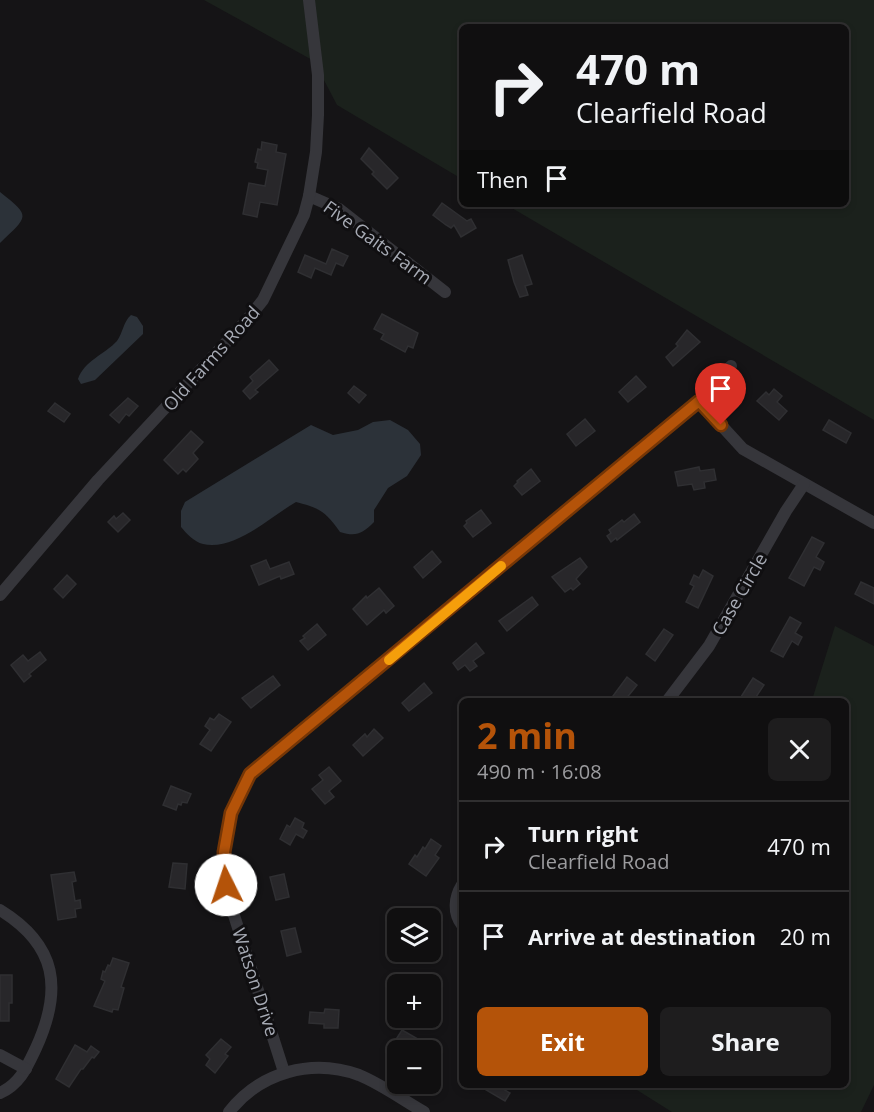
<!DOCTYPE html>
<html lang="en">
<head>
<meta charset="utf-8">
<style>
	body { margin:0; font-family:"Open Sans",sans-serif; background:#1e1d1e; color:#f1f3f6; height:100vh; display:flex; flex-direction:column; font-size:22px; white-space:nowrap }
	* { box-sizing:border-box; margin:0 }
	p { font-size:20px; color:#9c9c9f }
	.icon { flex:none; width:33px; height:33px; fill:none; stroke:currentColor; stroke-width:2; stroke-linecap:round; stroke-linejoin:round }
	.map { position:relative; flex:1; overflow:hidden }
	.sheet { position:absolute; left:459px; top:698px; width:390px; height:390px; display:flex; flex-direction:column; background:#100f10; border-radius:9px; box-shadow:0 3px 9px #0003,0 0 0 2px #302f30 }
	.sheet>* { flex:none }
	.top-card { position:absolute; left:459px; top:24px; width:390px; height:183px; border-radius:9px; box-shadow:0 3px 9px #0003,0 0 0 2px #302f30; background:#100f10; color:#f1f3f6; overflow:hidden }
	.controls { position:absolute; left:387px; top:908px; display:grid; gap:12px }
	.controls a { display:grid; place-items:center; width:54px; height:54px; border-radius:9px; background:#100f10; box-shadow:0 3px 9px #0003,0 0 0 2px #302f30; font-size:30px }
	.pin { position:absolute; display:grid; place-items:center; width:51px; height:51px; color:#fff; margin:-62px -26px; border-radius:50% 50% 50% 0; rotate:-45deg; box-shadow:0 0 6px #0007 }
	.pin .icon { rotate:45deg }
	.me { position:absolute; width:66px; margin:-33px; rotate:356deg; stroke-linejoin:round; filter:drop-shadow(0 0 4px #0008) }
	.turn { display:flex; align-items:center; gap:21px; height:126px; padding:0 18px; font-size:27px }
	.turn .icon { width:78px; height:78px; stroke-width:2.5 }
	.turn b { display:block; font-size:42px; line-height:51px }
	.then { display:flex; align-items:center; height:57px; padding:0 18px; background:#0003; gap:12px; font-size:22px }
	.round { display:grid; place-items:center; flex:none; width:63px; height:63px; border-radius:9px; background:#1e1d1e }
	.overview { display:flex; align-items:center; justify-content:space-between; height:102px; padding:0 18px }
	h1 { font-size:36px; font-weight:700; line-height:45px; color:#b45309 }
	.cta { display:flex; gap:12px; margin-top:auto; padding:12px 18px }
	.cta a { flex:1; height:69px; border-radius:9px; background:#b45309; color:#fff; font-size:24px; font-weight:700; line-height:69px; text-align:center }
	.cta a+a { background:#1e1d1e; color:#f1f3f6 }
	ul { padding:0; list-style:none }
	li { display:flex; align-items:center; gap:18px; height:90px; padding:0 18px; border-top:2px solid #302f30 }
	li div { flex:1 }
	li b { display:block; font-size:22px }
	li em { font-style:normal }
	.map>svg:first-child { display:block }
	.green { fill:#1b211c }
	.water { fill:#2c3239 }
	.building { fill:#28272a; stroke:#2f2f32; stroke-width:1.5 }
	.lines { fill:none; stroke-linecap:round; stroke-linejoin:round }
	.minor { stroke:#36363b; stroke-width:12 }
	.route-casing { stroke:#753606; stroke-width:15 }
	.route { stroke:#b45309; stroke-width:10 }
	.slow { stroke:#f59e0b; stroke-width:10 }
	.labels { text-anchor:middle; dominant-baseline:central; stroke-width:6; stroke-linejoin:round; paint-order:stroke }
	.street-label { font-size:18px; fill:#a7abb5; stroke:#100f11 }
</style>
</head>
<body>
<div class="map">
<svg width="874" height="1112" viewBox="0 0 874 1112">
	<rect width="100%" height="100%" fill="#151416"/>
	<!-- green -->
	<g class="green">
		<polygon points="204,0 874,0 874,420 505,204 846,204 846,27 462,27 462,179 337,105 314,61"/>
		<polygon points="835,626 874,646 874,1085 861,1112 672,1112 629,1085 846,1084 846,700 812,700"/>
	</g>
	<!-- water -->
	<g class="water">
		<path d="M0 192C32 217 28 216 0 243Z"/>
		<path d="M131 315 137 317 143 326V334L95 380 81 384 78 379C84 361 105 354 117 341 123 333 123 322 131 315Z"/>
		<path d="M390 420 408 430 420 444 421 455 407 476 388 488 374 510V522C362 534 356 537 340 532 326 512 320 508 296 502 270 517 235 551 203 544 194 542 186 533 181 527V511L185 502 311 425 333 435 358 430 373 422Z"/>
	</g>
	<!-- building -->
	<g class="building">
		<polygon points="262,142 277,145 276,152 286,154 277,205 260,202 257,217 243,214 249,183 265,186 268,170 257,168 258,163 255,162 258,149 261,150"/>
		<polygon points="369,148 398,178 387,189 372,174 374,172 361,159"/>
		<polygon points="442,203 467,221 471,219 476,228 461,237 454,225 451,228 446,225 433,215"/>
		<polygon points="332,249 348,256 343,266 336,263 331,275 315,268 311,278 298,272 305,255 326,264"/>
		<polygon points="522,255 532,284 525,286 528,295 520,297 514,282 508,260"/>
		<polygon points="382,314 418,333 413,348 408,346 405,352 381,339 384,334 374,329"/>
		<polygon points="687,330 700,342 673,366 666,357 678,346 676,344"/>
		<polygon points="269,360 278,370 255,390 258,392 250,399 243,391 253,381 250,377"/>
		<polygon points="636,376 646,387 628,402 619,392"/>
		<polygon points="354,386 366,395 359,403 348,393"/>
		<polygon points="774,389 782,396 777,402 787,411 779,420 757,401 766,392 769,395"/>
		<polygon points="128,398 138,406 129,416 126,414 119,423 110,415"/>
		<polygon points="55,403 70,414 64,422 48,411"/>
		<polygon points="585,419 595,431 576,446 567,434"/>
		<polygon points="829,420 851,433 846,443 823,430"/>
		<polygon points="191,431 203,442 193,453 198,459 186,472 183,469 178,474 164,460"/>
		<polygon points="699,467 700,471 714,469 716,480 704,482 705,488 694,490 692,484 678,486 675,472"/>
		<polygon points="531,469 540,481 522,495 514,486 518,482 517,481"/>
		<polygon points="481,510 491,523 473,537 464,526 467,523 466,521"/>
		<polygon points="123,513 130,520 118,532 108,522 114,516 116,519"/>
		<polygon points="634,514 640,522 617,540 616,538 611,542 607,536 611,533 609,530 622,520 624,522"/>
		<polygon points="812,537 824,543 816,557 824,562 820,570 814,567 804,586 789,578"/>
		<polygon points="432,551 441,562 423,578 414,567"/>
		<polygon points="580,558 587,567 576,579 580,584 573,590 571,588 565,592 552,577"/>
		<polygon points="266,560 270,569 289,562 294,574 281,579 280,576 259,585 251,566"/>
		<polygon points="703,570 713,576 698,608 686,602 694,586 690,584 694,575 699,578"/>
		<polygon points="67,575 76,584 63,598 54,589"/>
		<polygon points="861,582 874,588 874,604 855,594"/>
		<polygon points="379,588 394,606 386,613 384,610 367,625 353,609 366,596 367,598"/>
		<polygon points="532,597 538,605 507,631 499,621"/>
		<polygon points="790,617 801,623 795,633 802,637 798,645 792,641 783,657 771,651"/>
		<polygon points="317,624 326,635 308,650 300,641 305,638 303,636"/>
		<polygon points="664,629 673,635 655,661 646,654"/>
		<polygon points="476,643 484,653 473,661 477,666 470,671 465,665 458,670 453,663"/>
		<polygon points="40,652 46,660 29,674 31,676 24,682 11,665 23,655 28,661"/>
		<polygon points="273,676 280,685 251,708 242,698"/>
		<polygon points="627,677 637,685 625,700 610,700"/>
		<polygon points="753,678 764,685 754,700 739,700"/>
		<polygon points="424,683 432,693 409,711 402,703"/>
		<polygon points="219,714 231,722 211,751 200,744 210,730 205,726 210,718 214,720"/>
		<polygon points="374,729 383,738 363,756 353,745 365,734 367,737"/>
		<polygon points="329,767 341,781 329,791 334,797 325,804 312,789 323,780 319,775"/>
		<polygon points="171,786 191,794 187,803 182,802 181,805 178,804 176,810 163,805"/>
		<polygon points="295,818 304,823 302,828 307,831 303,838 296,834 290,845 280,839 287,825 290,827"/>
		<polygon points="431,839 441,846 435,855 439,858 426,876 409,864 415,855 417,857 423,847 425,849"/>
		<polygon points="173,863 187,864 185,889 169,887"/>
		<polygon points="74,872 76,881 72,882 75,901 80,900 81,908 75,909 76,917 58,920 51,875"/>
		<polygon points="284,874 289,897 276,900 270,877"/>
		<polygon points="295,928 301,952 287,956 281,931"/>
		<polygon points="113,958 129,963 121,987 124,988 118,1010 113,1009 112,1012 94,1006 105,981 101,979 103,971 105,972 108,965 110,966"/>
		<polygon points="0,975 12,975 12,1003 9,1003 9,1021 0,1021"/>
		<polygon points="325,1009 339,1010 338,1028 324,1028 324,1024 309,1023 310,1012 324,1013"/>
		<polygon points="402,1030 437,1050 410,1050 395,1041"/>
		<polygon points="221,1039 231,1047 225,1054 228,1056 215,1073 206,1065 210,1059 206,1055"/>
		<polygon points="75,1045 87,1052 91,1046 99,1052 94,1058 92,1057 83,1069 81,1069 69,1087 56,1079"/>
		<polygon points="476,1084 495,1084 510,1093 505,1101"/>
	</g>
	<g class="lines">
		<!-- minor -->
		<g class="minor">
			<polyline points="309,196 339,209 445,292"/>
			<polyline points="699,401 743,449 874,523"/>
			<polyline points="0,595 98,480 247,320 263,300 304,215 309,196 316,152 318,115 318,75 309,0"/>
			<polyline points="668,700 709,646 786,511 804,484"/>
			<path d="M462 885C454 898 453 913 462 925"/>
			<path d="M0 910C57 945 63 989 36 1048 27 1067 20 1084 0 1093"/>
			<polyline points="0,1055 26,1069"/>
			<path d="M284 1072 232 909C224 877 220 844 232 812 237 799 244 786 250 774L699 401 731 366"/>
			<path d="M229 1112C260 1072 312 1058 359 1075 381 1084 403 1100 424 1112"/>
		</g>
	</g>
	<g class="lines">
		<defs>
			<polyline id="route" points="226,885 224,852 231,813 250,774 699,401 721,425"/>
		</defs>
		<!-- route casing -->
		<use href="#route" class="route-casing"/>
		<!-- route -->
		<use href="#route" class="route"/>
		<!-- slow -->
		<polyline class="slow" points="389,660 501,566"/>
	</g>
	<g class="labels">
		<!-- street labels -->
		<g class="street-label">
			<text transform="translate(378 242) rotate(36)">Five Gaits Farm</text>
			<text transform="translate(211 358) rotate(-48)">Old Farms Road</text>
			<text transform="translate(739 594) rotate(-60)">Case Circle</text>
			<text transform="translate(256 982) rotate(72)">Watson Drive</text>
		</g>
	</g>
</svg>
<div class="controls">
<a><svg class="icon" aria-label="layers" viewBox="0 0 24 24"><path d="M12 4l9 5-9 5-9-5zM3 14l9 5 9-5"/></svg></a>
<a>+</a>
<a>−</a>
</div>
<div class="pin" style="left:721px;top:425px;background:#d93025"><svg class="icon" aria-label="arrive" viewBox="0 0 24 24"><path d="M6 21V4h12l-3 4 3 4H6"/></svg></div>
<svg class="me" style="left:226px;top:885px" viewBox="-20 -20 40 40"><circle r="19" fill="#fff"/><path d="M0-13L10 11 0 6-10 11z" fill="#b45309"/></svg>
<div class="top-card">
<div class="turn"><svg class="icon" aria-label="right" viewBox="0 0 24 24"><path d="M7 20v-9h11M14 6l5 5-5 5"/></svg><div><b>470 m</b>Clearfield Road</div></div>
<div class="then">Then<svg class="icon" aria-label="arrive" viewBox="0 0 24 24"><path d="M6 21V4h12l-3 4 3 4H6"/></svg></div>
</div>
<section class="sheet">
<div class="overview"><div><h1>2 min</h1><p>490 m · 16:08</p></div><a class="round"><svg class="icon" aria-label="close" viewBox="0 0 24 24"><path d="M6 6l12 12M18 6L6 18"/></svg></a></div>
<ul>
<li><svg class="icon" aria-label="right" viewBox="0 0 24 24"><path d="M7 20v-9h11M14 6l5 5-5 5"/></svg><div><b>Turn right</b><p>Clearfield Road</p></div><em>470 m</em></li>
<li><svg class="icon" aria-label="arrive" viewBox="0 0 24 24"><path d="M6 21V4h12l-3 4 3 4H6"/></svg><div><b>Arrive at destination</b></div><em>20 m</em></li>
</ul>
<div class="cta"><a>Exit</a><a>Share</a></div>
</section>
</div>
</body>
</html>
